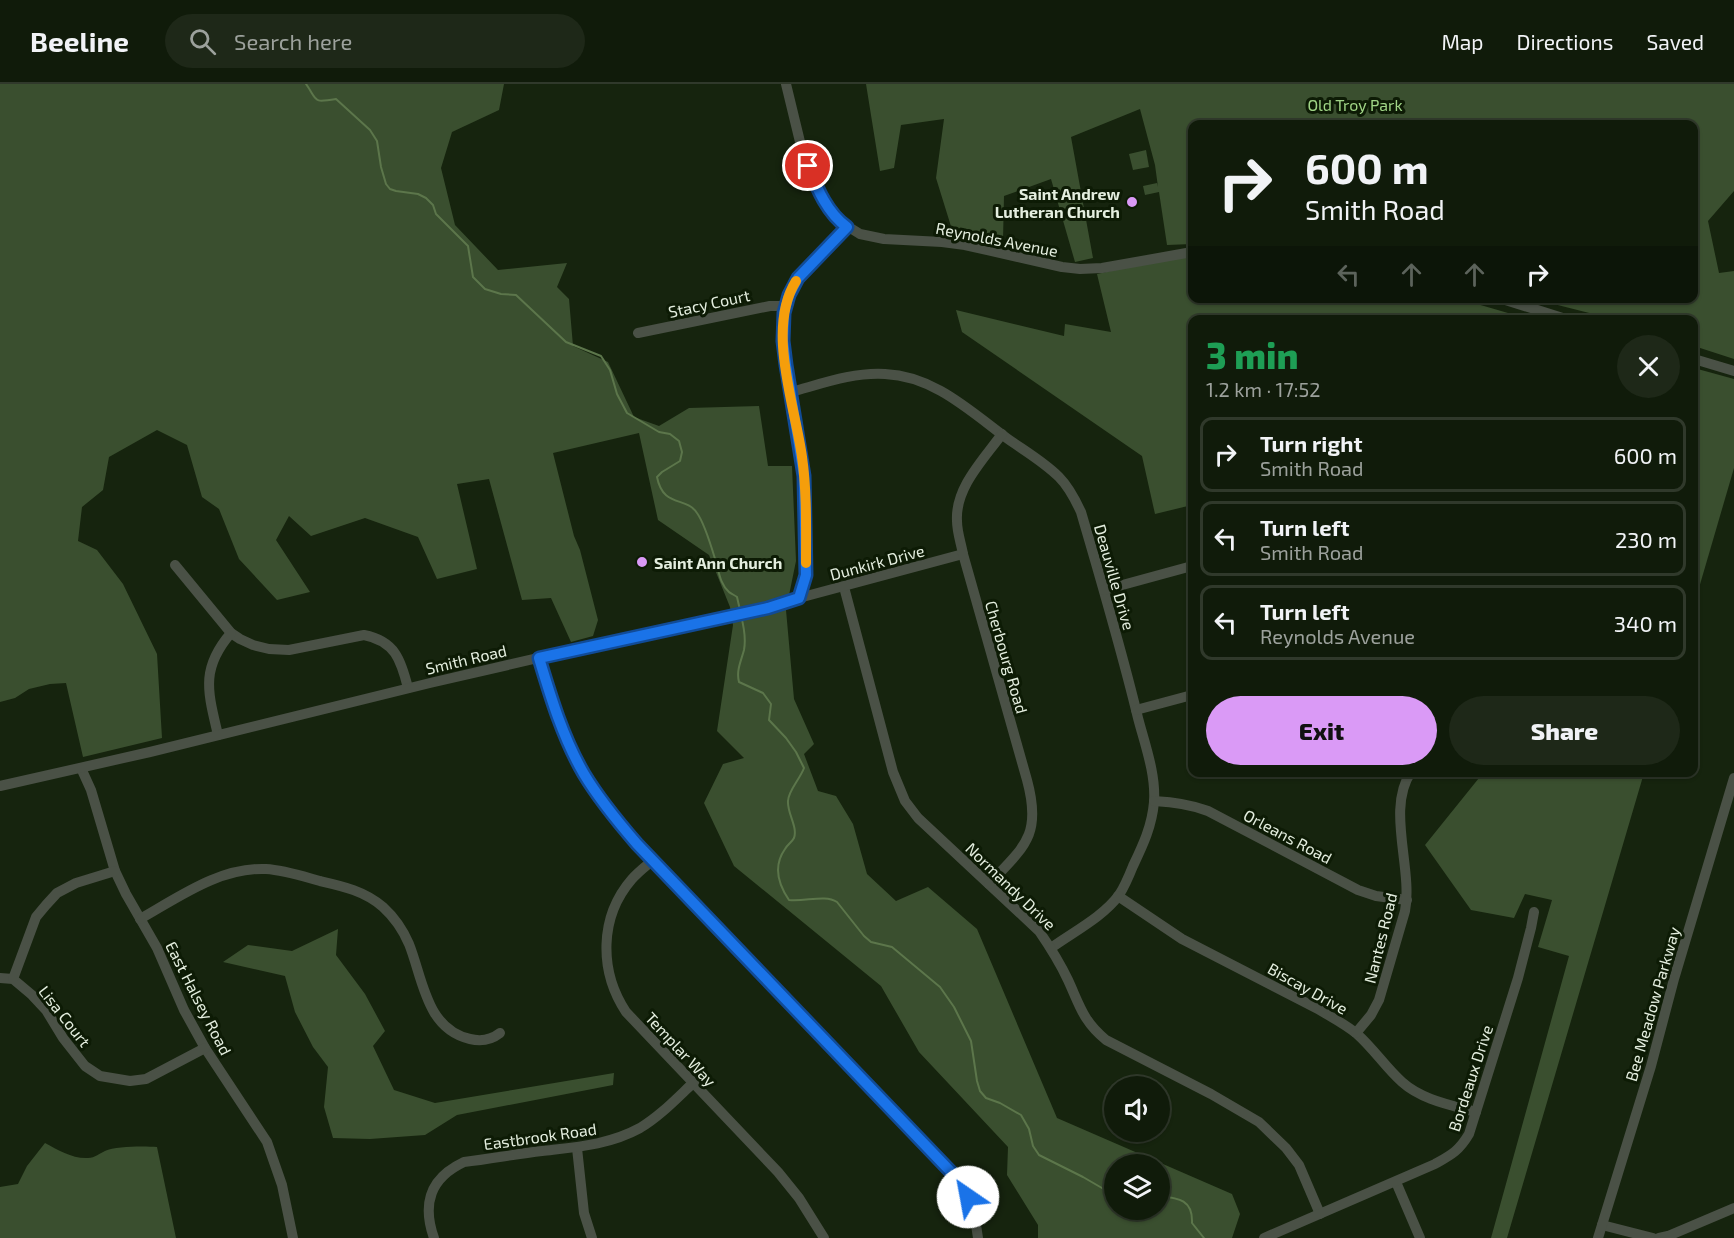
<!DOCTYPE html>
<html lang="en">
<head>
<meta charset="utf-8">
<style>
	body { margin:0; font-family:"Exo 2",sans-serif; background:#1e2818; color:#f1f3f6; height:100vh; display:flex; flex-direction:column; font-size:22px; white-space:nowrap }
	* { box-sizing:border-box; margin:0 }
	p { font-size:20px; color:#9ca19c }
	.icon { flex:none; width:33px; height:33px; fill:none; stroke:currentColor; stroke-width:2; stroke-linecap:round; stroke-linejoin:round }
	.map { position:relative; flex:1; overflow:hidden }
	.details { position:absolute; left:1188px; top:231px; width:510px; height:462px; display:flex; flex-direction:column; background:#101b0a; border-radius:12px; box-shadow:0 2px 4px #0004,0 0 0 2px #30392b }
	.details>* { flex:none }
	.hud { position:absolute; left:1188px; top:36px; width:510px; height:183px; border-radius:12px; box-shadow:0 2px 4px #0004,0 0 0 2px #30392b; background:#101b0a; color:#f1f3f6; overflow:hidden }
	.buttons { position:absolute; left:1104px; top:992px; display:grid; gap:12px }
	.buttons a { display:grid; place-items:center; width:66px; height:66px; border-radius:50%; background:#101b0a; box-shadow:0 2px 4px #0004,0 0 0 2px #30392b; font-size:30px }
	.pin { position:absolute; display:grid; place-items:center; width:51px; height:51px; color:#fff; margin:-26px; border:3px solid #fff; border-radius:50%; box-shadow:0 2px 6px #0007 }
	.me { position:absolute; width:66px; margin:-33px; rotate:327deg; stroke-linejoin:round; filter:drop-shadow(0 0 4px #0008) }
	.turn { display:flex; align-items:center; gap:21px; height:126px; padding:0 18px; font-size:27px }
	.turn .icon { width:78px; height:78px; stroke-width:2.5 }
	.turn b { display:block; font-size:42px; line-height:51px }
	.lanes { display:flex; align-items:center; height:57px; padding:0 18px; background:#0003; justify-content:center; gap:30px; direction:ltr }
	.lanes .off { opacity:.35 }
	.round { display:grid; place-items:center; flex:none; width:63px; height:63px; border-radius:32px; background:#1e2818 }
	.head { display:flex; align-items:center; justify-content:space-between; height:102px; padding:0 18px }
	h1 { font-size:36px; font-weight:800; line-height:45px; color:#1e9e55 }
	.action { display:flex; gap:12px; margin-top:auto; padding:12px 18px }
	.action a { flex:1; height:69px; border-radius:36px; background:#da9af6; color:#111; font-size:24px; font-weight:800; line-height:69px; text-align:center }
	.action a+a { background:#1e2818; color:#f1f3f6 }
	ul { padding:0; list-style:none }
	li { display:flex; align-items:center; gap:18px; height:75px; margin:0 12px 9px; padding:0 6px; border:3px solid #30392b; border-radius:12px }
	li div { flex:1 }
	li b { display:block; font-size:22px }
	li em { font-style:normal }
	header { display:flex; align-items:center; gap:36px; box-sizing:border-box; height:84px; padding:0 30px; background:#101b0a; border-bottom:2px solid #30392b }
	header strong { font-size:28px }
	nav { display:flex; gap:33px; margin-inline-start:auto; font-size:21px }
	.search { width:420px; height:54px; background:#1e2818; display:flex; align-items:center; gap:15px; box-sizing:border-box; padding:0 21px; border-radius:33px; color:#9ca19c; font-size:22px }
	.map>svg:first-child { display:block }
	.green { fill:#3a4f2f; fill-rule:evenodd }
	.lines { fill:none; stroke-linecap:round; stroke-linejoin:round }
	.stream { stroke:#5c764b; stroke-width:2 }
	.minor { stroke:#4a5146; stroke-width:10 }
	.route-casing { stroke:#114b97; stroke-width:15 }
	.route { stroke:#1a73e8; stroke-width:10 }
	.slow { stroke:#f59e0b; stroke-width:10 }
	.poi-dot { fill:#da9af6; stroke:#0d1b05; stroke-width:2 }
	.labels { text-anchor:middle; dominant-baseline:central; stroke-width:6; stroke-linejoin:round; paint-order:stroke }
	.park-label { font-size:16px; fill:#a0d586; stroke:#0d1b05 }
	.poi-label { font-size:16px; font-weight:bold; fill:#e4eedf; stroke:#0d1b05; text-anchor:end }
	.street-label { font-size:16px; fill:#e4eedf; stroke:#0d1b05 }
</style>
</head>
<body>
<header>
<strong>Beeline</strong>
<div class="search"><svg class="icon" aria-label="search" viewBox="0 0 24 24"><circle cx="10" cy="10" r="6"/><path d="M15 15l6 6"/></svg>Search here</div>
<nav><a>Map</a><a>Directions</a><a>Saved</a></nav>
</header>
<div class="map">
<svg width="1734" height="1154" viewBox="0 0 1734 1154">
	<rect width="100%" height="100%" fill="#16240e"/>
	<!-- green -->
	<g class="green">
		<path d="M0 0H504L499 26 452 48 441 84 455 141 498 186 567 179 557 203 569 215 573 262 608 278 634 333 659 342 689 324 759 322 768 382H792L796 477 786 526 794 615 814 660 804 670 818 707 836 712 853 740 867 790 896 817 928 803 977 845 1057 1034 1232 1110 1240 1130 1232 1154H1038V1141L1007 1091 1008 1063 919 968 881 902 734 782 704 719 723 680 744 674 717 647 733 541 730 523 709 471 658 436 639 349 553 369 574 452 580 466 598 536 593 552 571 558 551 514 522 516 489 395 457 400 477 485 437 495 418 453 365 434 311 452 289 432 276 456 310 508 277 516 239 475 219 425 202 413 187 361 157 346 109 373 103 406 82 423 78 457 97 466 123 500 157 570 162 654 83 673 66 599 50 600 29 605 15 614 0 618ZM1114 1080H1160V1125H1114Z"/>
		<polygon points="866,0 1734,0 1734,107 1708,137 1719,189 1734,187 1734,275 1694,262 1694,236 1613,235 1534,215 1694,214 1694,40 1192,40 1192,160 1167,161 1159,108 1145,111 1143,102 1157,99 1158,103 1155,81 1140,25 1071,53 1093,174 1075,178 1051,95 1004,112 1003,156 954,152 936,94 944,35 901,41 894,84 880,87"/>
		<polygon points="1146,66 1149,83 1133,86 1129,70"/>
		<polygon points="1192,171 1192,214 1460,215 1529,235 1192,236 1192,421 1155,430 1142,372 962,248 956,226 1064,252 1065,240 1111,248 1097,190 1161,176"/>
		<polygon points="1694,284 1734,295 1734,384 1694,521"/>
		<polygon points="1483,689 1644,689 1507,1154 1491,1154 1569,872 1538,863 1552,816 1525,810 1514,834 1471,826 1425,761"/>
		<polygon points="338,845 336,871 365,910 385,947 373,962 394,1006 435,1019 614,989 613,1001 457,1031 425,1051 370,1055 333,1054 324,1023 328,983 313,963 295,928 285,892 223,878 248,861 292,867"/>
		<path d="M45 1059C58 1066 73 1075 88 1074 95 1074 100 1069 105 1067 116 1062 144 1062 157 1063L176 1154H0V1103L18 1100 27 1082Z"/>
	</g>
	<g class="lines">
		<!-- stream -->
		<g class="stream">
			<path d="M306 0C318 17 312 19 336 15L370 46 377 57 381 83 386 100 390 105 396 107 418 110 426 114 433 121 436 130 468 162 473 193 485 205 501 210 516 211 566 258 601 272 610 286 617 310 627 329 659 348 670 350 679 357 682 368 680 377 662 388 657 393C663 424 686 412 697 429 705 440 712 465 716 478 719 488 720 500 729 508 730 509 736 512 737 513L740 526"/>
			<path d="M741 532C744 543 746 555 744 566 741 577 736 587 739 598L763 609 771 620 769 636 786 654 796 668 804 684C800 695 788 707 788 717 787 729 798 743 794 754 792 758 787 761 785 765 773 782 778 800 789 816 805 818 825 810 837 818L864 852 871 858 892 863 940 903 954 923 971 957 977 997 980 1007 986 1014 1000 1019 1021 1031 1029 1045 1033 1062 1039 1071 1083 1093 1114 1111"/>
			<path d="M1160 1112C1179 1114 1193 1116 1192 1139L1204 1154"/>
		</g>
		<!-- minor -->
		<g class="minor">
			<polyline points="786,0 802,66 814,97 832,129 839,137 860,150 884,155 942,158 965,161 1062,183 1080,185 1102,184 1192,168"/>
			<polyline points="1499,214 1569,236"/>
			<polyline points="638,249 770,222 786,222"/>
			<polyline points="1694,275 1734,287"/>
			<path d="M791 308C821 300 853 288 885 290 934 292 970 327 1008 355 1025 367 1044 378 1059 393 1069 403 1075 415 1081 428 1101 496 1121 564 1138 634 1145 661 1156 690 1154 718 1152 742 1143 761 1133 782 1129 792 1125 802 1119 811 1103 833 1073 848 1051 864"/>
			<path d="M175 481 231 549 240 555 253 561 269 565 289 566 364 551C395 557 401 576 408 604"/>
			<path d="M844 503 893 688 905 717 918 734 1039 847C1050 863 1060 879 1068 896 1080 922 1083 937 1106 956L1211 1010 1259 1038 1286 1064 1299 1081 1320 1130"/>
			<polyline points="1104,506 1192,482"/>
			<polyline points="799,514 963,470"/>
			<path d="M539 574C551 614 563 654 584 690 599 715 618 738 637 760L952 1089C967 1108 975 1129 978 1154"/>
			<polyline points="1136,626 1192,611"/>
			<path d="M218 651C208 608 200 585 231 549"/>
			<polyline points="81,684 91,706 115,787 126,810 157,864 184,926 205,964 267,1058 282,1101 293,1154"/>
			<polyline points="0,702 150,668 430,599 616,556 768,524 799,514 806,491 804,392 786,281 783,257 784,229 789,211 798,194 847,143"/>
			<path d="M1154 717C1173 718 1190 720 1208 727L1358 806 1376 812 1407 816"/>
			<path d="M653 776C646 782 638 788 632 795 599 833 599 887 626 928L778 1088 799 1114 824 1154"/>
			<path d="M989 800C1025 762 1042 751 1027 696L963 470C961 459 957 448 957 437 955 404 983 376 1002 350"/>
			<path d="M1118 812 1182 855 1318 925C1331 933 1345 940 1357 950 1374 965 1386 984 1402 998 1422 1016 1451 1021 1476 1028"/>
			<path d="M140 835C179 813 220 783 266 785 284 786 302 792 320 797 342 802 365 807 383 823 394 833 403 846 409 860 423 895 426 945 470 955 482 958 491 956 500 949"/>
			<polyline points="0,894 13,895 32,911 46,926 63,954 85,982 100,992 130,997 146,995 205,964"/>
			<polyline points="13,895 36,833 46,821 57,809 76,799 115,787"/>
			<path d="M1356 949 1371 931 1379 916 1405 827C1413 784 1386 725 1411 688"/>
			<polyline points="577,1064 584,1129 592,1154"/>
			<polyline points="1396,1098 1420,1154"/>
			<polyline points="1602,1141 1653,1154"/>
			<path d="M434 1154C422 1120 430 1094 464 1078 490 1075 516 1070 542 1067 576 1063 609 1061 640 1044 660 1032 676 1015 693 999"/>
			<path d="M1264 1154 1435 1080C1451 1071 1459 1067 1469 1050L1518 894 1531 844 1534 828"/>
			<polyline points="1598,1154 1651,982 1674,895 1734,694"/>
			<polyline points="1659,1154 1668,1152 1734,1124"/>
		</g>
	</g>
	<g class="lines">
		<defs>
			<path id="route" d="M808 82C817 104 827 129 847 143L798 194 789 211 784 229 783 257 786 281 804 392 806 491 799 514 768 524 539 574C551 614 563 654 584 690 599 715 618 738 637 760L952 1089 968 1113"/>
		</defs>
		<!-- route casing -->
		<use href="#route" class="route-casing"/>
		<!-- route -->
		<use href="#route" class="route"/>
		<!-- slow -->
		<path class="slow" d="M796 197C766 245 795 321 802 373 807 408 806 444 806 479"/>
	</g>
	<!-- markers -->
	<g class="poi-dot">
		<circle cx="1132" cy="118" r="6"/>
		<circle cx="642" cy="478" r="6"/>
	</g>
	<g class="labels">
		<!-- park labels -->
		<g class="park-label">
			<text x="1355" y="20">Old Troy Park</text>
		</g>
		<!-- poi labels -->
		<g class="poi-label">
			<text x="1120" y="109">Saint Andrew<tspan x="1120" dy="18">Lutheran Church</tspan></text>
			<text x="654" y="478" text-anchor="start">Saint Ann Church</text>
		</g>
		<!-- street labels -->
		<g class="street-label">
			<text transform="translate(997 155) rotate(11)">Reynolds Avenue</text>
			<text transform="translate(709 219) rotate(-12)">Stacy Court</text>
			<text transform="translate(877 478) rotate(-15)">Dunkirk Drive</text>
			<text transform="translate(1115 493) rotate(74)">Deauville Drive</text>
			<text transform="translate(1007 573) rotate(74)">Cherbourg Road</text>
			<text transform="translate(466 575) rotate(-13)">Smith Road</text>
			<text transform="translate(1288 752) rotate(28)">Orleans Road</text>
			<text transform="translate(1011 802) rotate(44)">Normandy Drive</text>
			<text transform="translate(1380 854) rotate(-76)">Nantes Road</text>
			<text transform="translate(1308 904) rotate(29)">Biscay Drive</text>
			<text transform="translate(199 914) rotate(63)">East Halsey Road</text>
			<text transform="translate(1652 920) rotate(-74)">Bee Meadow Parkway</text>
			<text transform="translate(65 932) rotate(52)">Lisa Court</text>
			<text transform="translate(681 965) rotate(47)">Templar Way</text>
			<text transform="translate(1470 994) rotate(-72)">Bordeaux Drive</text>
			<text transform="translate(540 1052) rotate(-8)">Eastbrook Road</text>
		</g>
	</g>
</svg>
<div class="buttons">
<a><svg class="icon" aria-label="sound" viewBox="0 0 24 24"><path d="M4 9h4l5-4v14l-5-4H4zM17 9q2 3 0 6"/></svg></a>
<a><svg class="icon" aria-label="layers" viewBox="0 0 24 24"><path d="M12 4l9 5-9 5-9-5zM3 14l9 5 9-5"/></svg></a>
</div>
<div class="pin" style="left:808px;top:82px;background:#d93025"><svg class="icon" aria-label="arrive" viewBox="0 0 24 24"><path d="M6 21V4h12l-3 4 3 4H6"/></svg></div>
<svg class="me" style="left:968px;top:1113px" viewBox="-20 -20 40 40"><circle r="19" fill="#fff"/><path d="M0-13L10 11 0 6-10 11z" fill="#1a73e8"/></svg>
<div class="hud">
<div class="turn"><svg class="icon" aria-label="right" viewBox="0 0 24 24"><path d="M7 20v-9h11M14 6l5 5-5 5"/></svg><div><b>600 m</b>Smith Road</div></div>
<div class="lanes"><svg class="icon off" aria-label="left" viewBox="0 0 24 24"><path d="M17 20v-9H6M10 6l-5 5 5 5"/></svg><svg class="icon off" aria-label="ahead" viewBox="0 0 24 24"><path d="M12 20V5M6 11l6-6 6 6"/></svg><svg class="icon off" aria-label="ahead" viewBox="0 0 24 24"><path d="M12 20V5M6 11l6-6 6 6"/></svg><svg class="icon" aria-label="right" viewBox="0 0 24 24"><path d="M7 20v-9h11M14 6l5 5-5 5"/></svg></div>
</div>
<section class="details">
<div class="head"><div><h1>3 min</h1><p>1.2 km · 17:52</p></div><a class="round"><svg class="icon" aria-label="close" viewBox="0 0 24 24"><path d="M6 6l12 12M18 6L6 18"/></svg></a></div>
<ul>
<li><svg class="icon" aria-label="right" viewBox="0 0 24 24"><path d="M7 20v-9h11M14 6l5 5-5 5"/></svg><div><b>Turn right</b><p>Smith Road</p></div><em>600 m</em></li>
<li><svg class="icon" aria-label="left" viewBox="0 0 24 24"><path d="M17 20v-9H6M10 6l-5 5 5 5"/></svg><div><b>Turn left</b><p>Smith Road</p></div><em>230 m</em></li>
<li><svg class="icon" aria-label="left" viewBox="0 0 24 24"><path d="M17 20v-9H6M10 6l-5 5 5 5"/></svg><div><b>Turn left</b><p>Reynolds Avenue</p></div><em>340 m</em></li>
</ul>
<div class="action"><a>Exit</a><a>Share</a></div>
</section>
</div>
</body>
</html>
